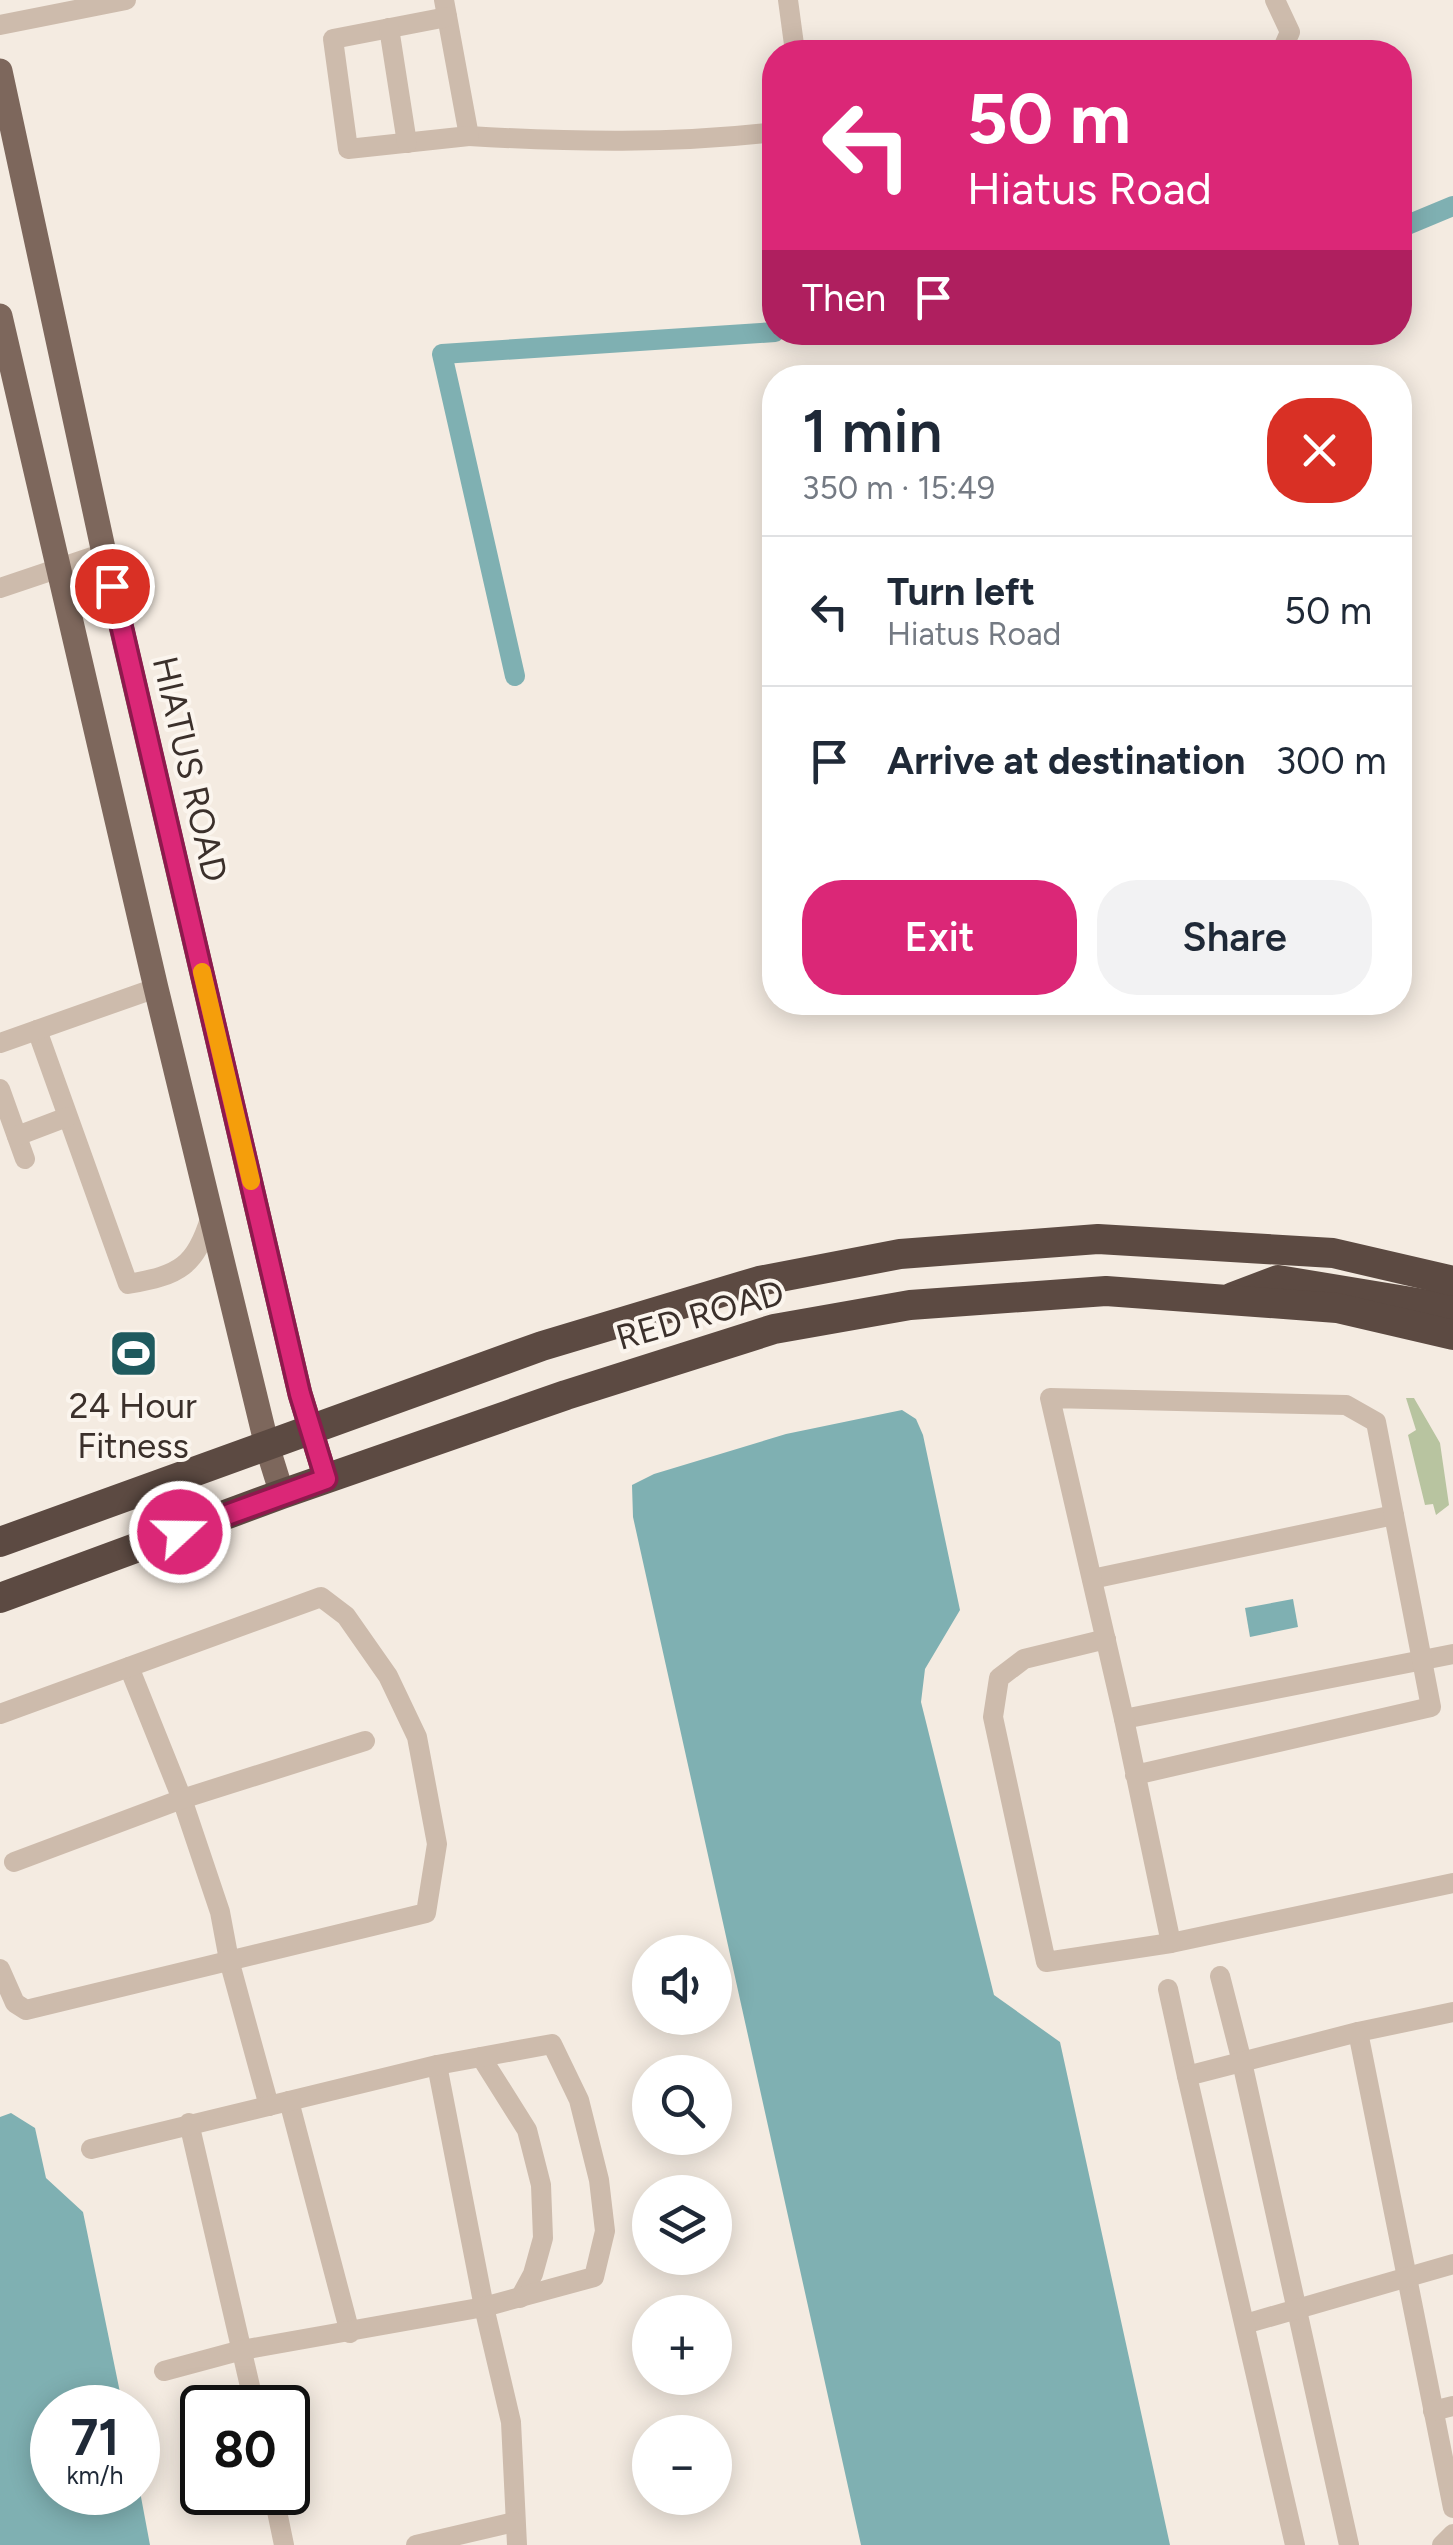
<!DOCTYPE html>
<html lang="en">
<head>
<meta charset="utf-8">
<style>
	body { margin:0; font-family:Figtree,sans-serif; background:#f2f2f3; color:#1f2937; height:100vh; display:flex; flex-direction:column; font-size:38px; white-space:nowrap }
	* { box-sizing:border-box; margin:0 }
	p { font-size:32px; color:#747a83 }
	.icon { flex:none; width:55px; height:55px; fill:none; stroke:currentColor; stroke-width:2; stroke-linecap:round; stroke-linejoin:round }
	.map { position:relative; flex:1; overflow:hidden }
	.side { position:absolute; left:762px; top:365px; width:650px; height:650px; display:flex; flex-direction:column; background:#fff; border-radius:40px; box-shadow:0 5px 25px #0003 }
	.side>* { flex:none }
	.hud { position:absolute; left:762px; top:40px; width:650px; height:305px; border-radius:40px; box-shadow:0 5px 25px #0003; background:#db2777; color:#fff; overflow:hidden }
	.tools { position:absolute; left:632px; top:1935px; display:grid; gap:20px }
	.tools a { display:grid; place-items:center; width:100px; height:100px; border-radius:50%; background:#fff; box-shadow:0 5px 25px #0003; font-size:50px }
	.speed { position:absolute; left:30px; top:2385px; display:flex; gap:20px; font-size:50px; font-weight:700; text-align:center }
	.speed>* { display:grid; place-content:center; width:130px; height:130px; border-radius:50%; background:#fff; box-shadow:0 5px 25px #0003; line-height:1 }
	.speed small { font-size:25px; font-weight:400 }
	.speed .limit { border:5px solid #111; border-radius:15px; background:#fff; color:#111 }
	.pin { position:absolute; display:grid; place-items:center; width:85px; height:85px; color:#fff; margin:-42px; border:5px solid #fff; border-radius:50%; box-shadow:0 2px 10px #0007 }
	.me { position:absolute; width:110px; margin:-55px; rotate:69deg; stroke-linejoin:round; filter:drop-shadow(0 0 8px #0008) }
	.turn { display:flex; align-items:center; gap:35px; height:210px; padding:0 40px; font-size:45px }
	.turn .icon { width:130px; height:130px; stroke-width:2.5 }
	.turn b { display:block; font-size:70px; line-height:85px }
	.then { display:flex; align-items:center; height:95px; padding:0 40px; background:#0003; gap:20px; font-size:38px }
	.round { display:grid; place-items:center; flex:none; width:105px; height:105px; border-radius:40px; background:#f2f2f3 }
	.overview { display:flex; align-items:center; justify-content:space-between; height:170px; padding:0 40px }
	h1 { font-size:60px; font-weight:600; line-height:75px }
	.button { display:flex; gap:20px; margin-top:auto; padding:20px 40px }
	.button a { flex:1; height:115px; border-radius:40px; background:#db2777; color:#fff; font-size:40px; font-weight:600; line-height:115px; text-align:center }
	.button a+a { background:#f2f2f3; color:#1f2937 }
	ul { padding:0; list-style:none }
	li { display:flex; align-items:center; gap:30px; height:150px; padding:0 40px; border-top:2px solid #e0e1e3 }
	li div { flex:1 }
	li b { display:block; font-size:38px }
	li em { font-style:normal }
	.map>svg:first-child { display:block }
	.green { fill:#b8c4a0 }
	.water { fill:#7fb0b2 }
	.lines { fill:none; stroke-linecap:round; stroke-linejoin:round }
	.canal { stroke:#7fb0b2; stroke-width:20 }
	.minor { stroke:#cdbbac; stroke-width:20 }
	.major { stroke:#7d675c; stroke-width:25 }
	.highway { stroke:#5c4a42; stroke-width:30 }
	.route-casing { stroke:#8e194d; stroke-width:25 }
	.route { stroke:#db2777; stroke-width:18 }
	.slow { stroke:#f59e0b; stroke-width:18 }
	.labels { text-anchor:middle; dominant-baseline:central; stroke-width:8; stroke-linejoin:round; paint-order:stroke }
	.street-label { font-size:35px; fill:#3b302b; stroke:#fbf5ee }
	.poi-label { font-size:35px; fill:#3b302b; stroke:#fbf5ee }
</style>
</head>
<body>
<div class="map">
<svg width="1453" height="2545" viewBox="0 0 1453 2545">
	<rect width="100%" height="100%" fill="#f4ebe1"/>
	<!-- green -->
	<polygon class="green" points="1406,1398 1414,1398 1440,1443 1449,1505 1436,1515 1433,1504 1425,1505 1408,1435 1416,1430"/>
	<!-- water -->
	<g class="water">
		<polygon points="902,1410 916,1419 923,1435 960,1610 925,1669 921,1702 994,1995 1060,2042 1170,2545 861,2545 633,1517 632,1485 654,1474 786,1434"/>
		<polygon points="1293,1599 1298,1627 1250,1637 1245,1608"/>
		<polygon points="11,2113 35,2128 46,2178 83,2212 123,2407 52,2408 52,2492 138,2492 138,2481 150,2545 0,2545 0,2117"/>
	</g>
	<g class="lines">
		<!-- canal -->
		<g class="canal">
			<polyline points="1400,228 1453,206"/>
			<polyline points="515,676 442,354 775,332"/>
		</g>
		<!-- minor -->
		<g class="minor">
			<path d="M444 0 469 136C571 142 674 144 775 132"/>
			<polyline points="788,0 795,52"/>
			<polyline points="447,17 333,39 348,149 469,136"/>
			<polyline points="0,25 126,0"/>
			<polyline points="389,28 407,143"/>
			<polyline points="1274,52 1282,50 1290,32 1275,0"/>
			<polyline points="0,588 104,553"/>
			<path d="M37 1030 128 1284C180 1275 195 1267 211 1216"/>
			<polyline points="0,1043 156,988"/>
			<polyline points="0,1089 25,1159"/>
			<polyline points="17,1136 67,1117"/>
			<polyline points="1092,1579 1394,1515"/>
			<polyline points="1106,1639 1024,1659 999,1678 993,1717 1046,1962 1171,1943 1453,1883"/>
			<polyline points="129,1667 182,1799 220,1912 229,1960 269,2106"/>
			<polyline points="0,1714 321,1597 346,1616 388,1676 417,1737 437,1844 426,1913 26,2010 15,2003 0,1969"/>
			<polyline points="1124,1719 1453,1654"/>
			<polyline points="1135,1775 1431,1707 1376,1422 1346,1405 1050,1398 1124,1719 1171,1943"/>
			<polyline points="14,1862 182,1799 365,1741"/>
			<polyline points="1220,1976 1242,2062 1349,2545"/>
			<polyline points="1168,1989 1187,2076"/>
			<polyline points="1453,2012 1358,2032 1453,2508"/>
			<polyline points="481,2057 527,2130 541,2185 543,2238 533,2274 520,2298"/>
			<polyline points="437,2065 484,2307 511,2422 517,2545"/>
			<polyline points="289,2101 350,2333"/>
			<polyline points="189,2123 255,2408"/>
			<polyline points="91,2149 437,2065 552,2044 579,2100 599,2180 605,2231 594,2277 484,2307 242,2350 164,2371"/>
			<polyline points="1245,2324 1453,2264"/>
			<polyline points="1433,2411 1453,2406"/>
			<polyline points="273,2492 284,2545"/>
			<polyline points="416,2545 514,2522"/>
			<polyline points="1295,2545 1187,2076 1358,2032"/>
			<polyline points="1442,2545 1453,2534"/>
		</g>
		<!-- major -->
		<g class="major">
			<polyline points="0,71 104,553 300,1394 326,1479"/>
			<polyline points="0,316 156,988 267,1446 282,1494"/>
		</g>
		<!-- highway -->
		<g class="highway">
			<polyline points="1233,1297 1278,1280 1453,1309"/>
			<polyline points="0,1542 542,1346 759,1281 900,1254 1098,1239 1333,1253 1453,1281"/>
			<polyline points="0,1598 282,1494 566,1395 774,1329 910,1305 1106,1291 1337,1308 1453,1335"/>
		</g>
	</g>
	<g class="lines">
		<defs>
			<polyline id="route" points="112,586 300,1394 326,1479 180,1532"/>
		</defs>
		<!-- route casing -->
		<use href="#route" class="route-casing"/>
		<!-- route -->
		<use href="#route" class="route"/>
		<!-- slow -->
		<polyline class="slow" points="202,972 251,1181"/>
	</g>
	<!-- icons -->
	<defs>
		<symbol id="stadium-square" viewBox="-11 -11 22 22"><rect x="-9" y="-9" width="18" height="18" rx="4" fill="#1f5a5e" stroke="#fbf5ee"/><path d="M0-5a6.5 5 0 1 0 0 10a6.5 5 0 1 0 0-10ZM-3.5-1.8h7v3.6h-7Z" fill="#fff"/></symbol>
	</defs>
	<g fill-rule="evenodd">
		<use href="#stadium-square" x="106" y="1326" width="55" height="55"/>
	</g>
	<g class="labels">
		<!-- street labels -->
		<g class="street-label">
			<text transform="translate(190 769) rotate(77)">HIATUS ROAD</text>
			<text transform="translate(700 1315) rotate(-16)">RED ROAD</text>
		</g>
		<!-- poi labels -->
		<g class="poi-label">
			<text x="133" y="1406">24 Hour<tspan x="133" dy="40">Fitness</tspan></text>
		</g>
	</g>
</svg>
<div class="tools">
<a><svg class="icon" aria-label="sound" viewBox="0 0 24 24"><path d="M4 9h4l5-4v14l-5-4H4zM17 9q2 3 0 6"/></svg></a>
<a><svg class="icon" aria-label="search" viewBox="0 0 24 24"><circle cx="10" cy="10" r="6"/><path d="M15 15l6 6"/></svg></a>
<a><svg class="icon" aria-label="layers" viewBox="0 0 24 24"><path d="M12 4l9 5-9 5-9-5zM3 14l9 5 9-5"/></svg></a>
<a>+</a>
<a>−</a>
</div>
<div class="speed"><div>71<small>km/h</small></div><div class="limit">80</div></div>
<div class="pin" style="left:112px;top:586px;background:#d93025"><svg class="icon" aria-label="arrive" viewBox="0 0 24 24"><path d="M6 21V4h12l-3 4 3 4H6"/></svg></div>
<svg class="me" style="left:180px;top:1532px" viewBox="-20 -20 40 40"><circle r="17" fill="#db2777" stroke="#fff" stroke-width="3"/><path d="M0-11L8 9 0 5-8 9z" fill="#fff"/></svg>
<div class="hud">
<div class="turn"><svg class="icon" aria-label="left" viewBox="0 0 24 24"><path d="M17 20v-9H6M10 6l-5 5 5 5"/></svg><div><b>50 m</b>Hiatus Road</div></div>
<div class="then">Then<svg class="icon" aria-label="arrive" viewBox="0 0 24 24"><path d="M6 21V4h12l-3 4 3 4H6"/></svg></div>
</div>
<section class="side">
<div class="overview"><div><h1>1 min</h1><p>350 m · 15:49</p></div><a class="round" style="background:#d93025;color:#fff"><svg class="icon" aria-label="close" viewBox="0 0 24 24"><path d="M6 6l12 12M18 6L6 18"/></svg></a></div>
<ul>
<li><svg class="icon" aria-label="left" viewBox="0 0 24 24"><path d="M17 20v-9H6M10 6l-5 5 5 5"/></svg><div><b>Turn left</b><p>Hiatus Road</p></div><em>50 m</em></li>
<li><svg class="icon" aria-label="arrive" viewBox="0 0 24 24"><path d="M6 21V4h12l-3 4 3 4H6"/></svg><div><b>Arrive at destination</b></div><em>300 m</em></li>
</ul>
<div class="button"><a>Exit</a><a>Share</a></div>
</section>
</div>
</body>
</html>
